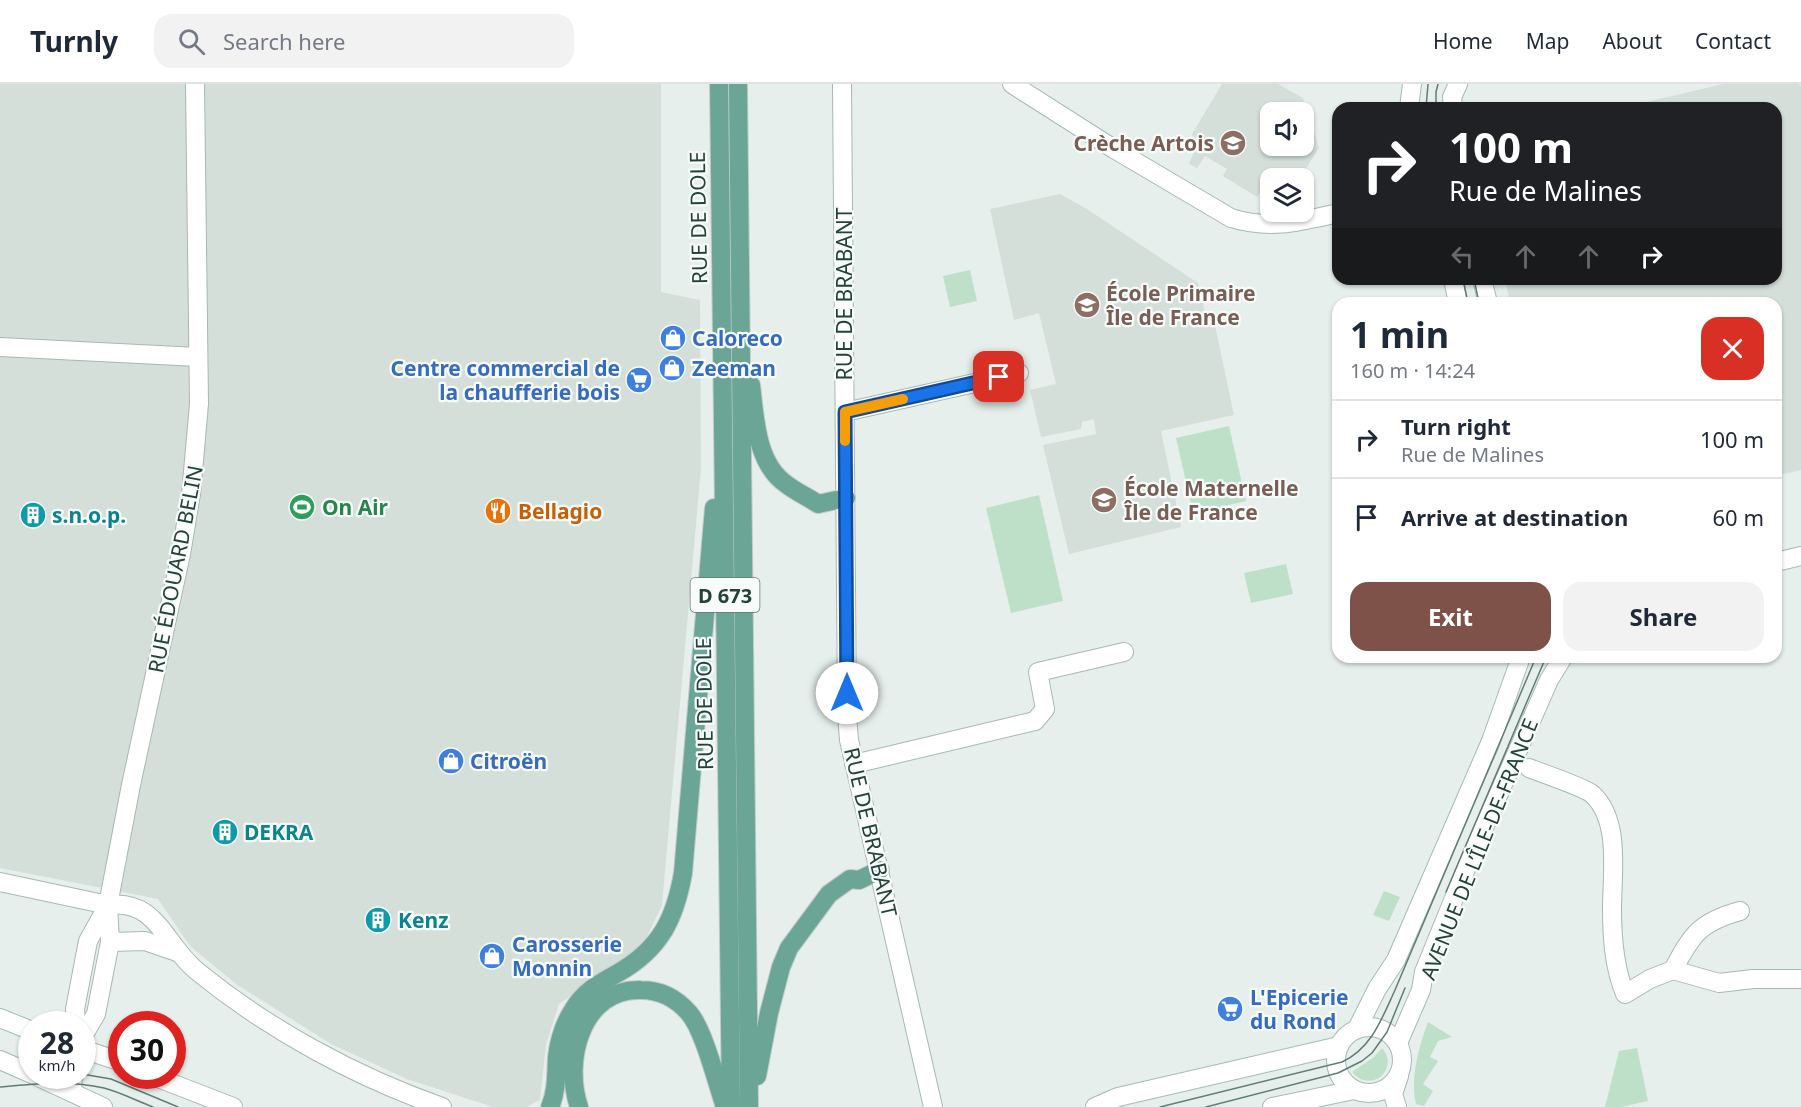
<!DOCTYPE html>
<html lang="en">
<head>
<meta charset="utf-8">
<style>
	body { margin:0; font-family:"Noto Sans",sans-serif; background:#f2f2f3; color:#1f2937; height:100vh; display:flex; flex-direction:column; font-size:22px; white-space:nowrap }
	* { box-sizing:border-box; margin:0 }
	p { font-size:20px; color:#747a83 }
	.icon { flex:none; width:33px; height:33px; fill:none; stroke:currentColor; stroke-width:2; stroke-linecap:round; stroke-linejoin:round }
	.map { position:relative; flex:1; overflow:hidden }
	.panel { position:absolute; left:1332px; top:213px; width:450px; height:366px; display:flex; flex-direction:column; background:#fff; border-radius:18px; box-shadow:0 2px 4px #0004 }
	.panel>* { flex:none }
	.top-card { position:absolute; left:1332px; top:18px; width:450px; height:183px; border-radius:18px; box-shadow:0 2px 4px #0004; background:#202124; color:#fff; overflow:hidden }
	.tools { position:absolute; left:1260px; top:18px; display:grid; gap:12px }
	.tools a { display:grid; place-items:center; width:54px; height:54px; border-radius:12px; background:#fff; box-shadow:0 2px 4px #0004; font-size:30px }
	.speed { position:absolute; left:18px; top:927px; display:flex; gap:12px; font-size:30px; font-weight:700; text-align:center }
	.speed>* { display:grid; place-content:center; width:78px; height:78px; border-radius:50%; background:#fff; box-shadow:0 2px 4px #0004; line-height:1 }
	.speed small { font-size:15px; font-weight:400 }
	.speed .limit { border:9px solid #d22; background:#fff; color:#111 }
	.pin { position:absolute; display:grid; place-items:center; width:51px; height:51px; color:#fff; margin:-26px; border-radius:12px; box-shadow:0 3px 9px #0006 }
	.me { position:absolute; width:66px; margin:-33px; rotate:0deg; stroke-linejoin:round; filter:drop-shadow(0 0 4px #0008) }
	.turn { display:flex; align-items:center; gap:21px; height:126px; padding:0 18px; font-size:27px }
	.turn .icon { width:78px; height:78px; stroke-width:2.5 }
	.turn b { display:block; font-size:42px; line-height:51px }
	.lanes { display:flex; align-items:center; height:57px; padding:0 18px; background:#0003; justify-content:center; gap:30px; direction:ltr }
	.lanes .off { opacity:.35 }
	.round { display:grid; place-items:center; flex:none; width:63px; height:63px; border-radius:18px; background:#f2f2f3 }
	.overview { display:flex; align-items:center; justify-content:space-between; height:102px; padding:0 18px }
	h1 { font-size:36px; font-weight:700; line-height:45px }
	.primary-button { display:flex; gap:12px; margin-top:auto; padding:12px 18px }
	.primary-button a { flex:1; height:69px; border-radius:18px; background:#7f5249; color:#fff; font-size:24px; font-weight:700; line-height:69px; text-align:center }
	.primary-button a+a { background:#f2f2f3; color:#1f2937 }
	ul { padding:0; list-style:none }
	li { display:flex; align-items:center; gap:18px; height:78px; padding:0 18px; border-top:2px solid #e0e1e3 }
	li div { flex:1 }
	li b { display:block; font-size:22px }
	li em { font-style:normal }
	header { display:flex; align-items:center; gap:36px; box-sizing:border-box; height:84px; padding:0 30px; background:#fff; border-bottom:2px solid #e0e1e3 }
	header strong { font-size:28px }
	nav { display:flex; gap:33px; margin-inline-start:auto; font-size:21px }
	.search { width:420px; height:54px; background:#f2f2f3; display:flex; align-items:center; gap:15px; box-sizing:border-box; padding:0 21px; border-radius:18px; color:#747a83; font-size:22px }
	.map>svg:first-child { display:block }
	.built { fill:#d4dfda; fill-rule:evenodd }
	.green { fill:#bfe0c8 }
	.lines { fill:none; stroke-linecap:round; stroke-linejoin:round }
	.street-casing { stroke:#a8b8b2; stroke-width:20 }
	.secondary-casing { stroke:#a4bbb3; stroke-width:20 }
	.primary-casing { stroke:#c2cac8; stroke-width:20 }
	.street { stroke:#fff; stroke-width:18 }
	.secondary { stroke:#fff; stroke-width:18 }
	.primary { stroke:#6aa596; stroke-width:18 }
	.tram { stroke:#5f7d75; stroke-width:1.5 }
	.route-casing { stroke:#114b97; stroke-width:15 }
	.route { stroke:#1a73e8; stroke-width:10 }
	.slow { stroke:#f59e0b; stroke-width:10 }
	.labels { text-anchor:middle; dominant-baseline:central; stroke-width:4.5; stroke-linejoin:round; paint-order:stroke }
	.shield { fill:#f7fbf9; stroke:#637a73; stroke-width:1.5 }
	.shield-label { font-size:20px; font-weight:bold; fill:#24423a }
	.education-label { font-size:21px; font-weight:bold; fill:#785e54; stroke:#f7fbf9; text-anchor:start }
	.street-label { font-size:21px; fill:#24423a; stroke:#f7fbf9 }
	.shop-label { font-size:21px; font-weight:bold; fill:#366cbe; stroke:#f7fbf9; text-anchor:start }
	.leisure-label { font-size:21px; font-weight:bold; fill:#27864d; stroke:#f7fbf9; text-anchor:start }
	.food-label { font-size:21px; font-weight:bold; fill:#c56008; stroke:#f7fbf9; text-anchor:start }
	.culture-label { font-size:21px; font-weight:bold; fill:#0d838f; stroke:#f7fbf9; text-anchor:start }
</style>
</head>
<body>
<header>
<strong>Turnly</strong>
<div class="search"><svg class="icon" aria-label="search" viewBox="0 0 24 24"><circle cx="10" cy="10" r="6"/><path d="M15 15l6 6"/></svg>Search here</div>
<nav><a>Home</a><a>Map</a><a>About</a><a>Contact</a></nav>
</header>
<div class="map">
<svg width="1801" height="1023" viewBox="0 0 1801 1023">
	<rect width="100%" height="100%" fill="#e6efeb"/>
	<!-- built -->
	<g class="built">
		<polygon points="0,0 661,0 661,208 700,216 701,384 662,821 643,861 559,920 546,960 540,1016 526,1023 493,1023 407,995 331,960 236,900 190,862 158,815 0,784"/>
		<path d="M1222 0H1278L1303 14 1319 64 1300 94H1270V107L1264 103 1257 113 1223 92 1227 85 1205 72 1197 84 1189 80 1196 63 1192 50ZM1304 28V62H1270V28Z"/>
		<polygon points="1723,0 1798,0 1801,2 1801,386 1776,392 1776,219 1510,219 1505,195 1776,195 1776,24 1621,24"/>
		<polygon points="1060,110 1087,125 1198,199 1205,228 1212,227 1234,331 1161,347 1181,443 1069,470 1043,361 1096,350 1094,335 1082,338 1081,345 1041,353 1030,306 1056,300 1039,229 1014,236 990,125"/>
	</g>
	<!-- green -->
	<g class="green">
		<polygon points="970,186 977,217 950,223 943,192"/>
		<polygon points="1229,342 1246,417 1193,429 1176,354"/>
		<polygon points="1039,411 1063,517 1011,529 986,424"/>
		<polygon points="1286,480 1293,510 1251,519 1244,489"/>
		<polygon points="1384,807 1400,813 1389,837 1373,831"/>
		<path d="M1428 938 1452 953 1438 957 1430 973 1438 977 1423 1000 1433 1007 1424 1022 1416 1020C1410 993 1419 963 1428 938Z"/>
		<path d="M1382 964C1400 984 1372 1011 1352 988L1374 973Z"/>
		<polygon points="1637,964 1648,1017 1621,1023 1605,1023 1619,967"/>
	</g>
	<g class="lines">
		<defs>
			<g id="street">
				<polyline points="842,0 847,631 849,656 933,1023"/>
				<path d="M1012 0 1114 65 1231 134C1270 146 1299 138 1338 129"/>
				<polyline points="0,263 198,273"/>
				<polyline points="845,328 1019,289"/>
				<polyline points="1776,478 1801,472"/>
				<polyline points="854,680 1035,637 1045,625 1038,588 1124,568"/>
				<path d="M1529 684C1541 689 1584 703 1592 710 1621 736 1612 790 1612 825 1612 854 1614 883 1625 910L1650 895 1673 886 1719 899 1753 895H1801"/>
				<path d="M0 798 108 821C158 815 164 861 198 888 268 945 356 993 442 1023"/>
				<polyline points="110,858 145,857 177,868"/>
				<path d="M1673 886C1692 850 1700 838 1740 827"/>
				<polyline points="76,940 75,925 88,857 108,821 131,701 181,470 191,410 199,320 195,0"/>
				<polyline points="82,954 96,930 110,858 108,821"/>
				<polyline points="72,1008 73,992"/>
			</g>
			<g id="secondary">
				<polyline points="1409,24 1412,0"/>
				<polyline points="1453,24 1452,13 1458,0"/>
				<polyline points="1453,195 1458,219"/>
				<polyline points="1482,195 1488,219"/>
				<polyline points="0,934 32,947"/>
				<circle cx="1369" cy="976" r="33"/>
				<polyline points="1357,945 1377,905 1396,876 1491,657 1521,573"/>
				<polyline points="1398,959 1421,906 1424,888 1470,775 1549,596 1563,573"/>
				<polyline points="82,965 122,978"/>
				<polyline points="0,976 32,990"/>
				<polyline points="36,992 103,1023"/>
				<polyline points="153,992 233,1023"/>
				<polyline points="1095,1023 1118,1013 1339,962"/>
				<polyline points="1272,1023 1354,1006"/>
				<polyline points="1397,1023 1393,1010 1399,992"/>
			</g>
			<g id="primary">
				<polyline points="719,0 731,1023"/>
				<polyline points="738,0 749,1023"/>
				<path d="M751 301C755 334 756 379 786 400 796 408 808 413 818 420L846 414"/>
				<polyline points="757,992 769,929 781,883 789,864 829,810 850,795 859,796 880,786"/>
				<path d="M550 1023C557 1007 556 990 557 973 559 956 564 940 573 926 584 907 600 899 618 889 660 865 675 835 683 789L714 424"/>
				<path d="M579 1023C563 976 582 904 641 906 661 906 676 914 689 929 704 946 717 1000 725 1023"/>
			</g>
		</defs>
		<!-- street casing -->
		<use href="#street" class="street-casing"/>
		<!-- secondary casing -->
		<use href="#secondary" class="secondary-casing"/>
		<!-- primary casing -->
		<use href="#primary" class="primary-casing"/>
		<!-- street -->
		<use href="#street" class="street"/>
		<!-- secondary -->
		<use href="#secondary" class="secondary"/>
		<!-- primary -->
		<use href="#primary" class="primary"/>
		<!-- tram -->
		<g class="tram">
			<polyline points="1426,24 1428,0"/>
			<polyline points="1436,24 1436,8 1438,0"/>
			<polyline points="1463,195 1468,219"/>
			<polyline points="1474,195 1479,219"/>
			<polyline points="1446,808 1546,573"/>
			<polyline points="82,990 111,995 178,1023"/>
			<path d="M0 1003C35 1000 69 996 104 1004 120 1008 137 1017 153 1023"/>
			<path d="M1160 1023 1342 978C1372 964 1382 934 1395 906L1536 573"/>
			<polyline points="1206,1023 1338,989 1362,977 1372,969 1387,948 1405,904"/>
		</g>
	</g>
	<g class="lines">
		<defs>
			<polyline id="route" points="847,609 845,328 999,293"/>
		</defs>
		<!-- route casing -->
		<use href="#route" class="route-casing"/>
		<!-- route -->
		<use href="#route" class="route"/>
		<!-- slow -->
		<polyline class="slow" points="845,357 845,328 903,315"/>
	</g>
	<!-- icons -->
	<defs>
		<symbol id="school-disc" viewBox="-11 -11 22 22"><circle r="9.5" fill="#8d6e63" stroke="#f7fbf9"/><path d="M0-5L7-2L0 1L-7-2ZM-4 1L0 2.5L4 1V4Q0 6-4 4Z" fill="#fff"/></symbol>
		<symbol id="shop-disc" viewBox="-11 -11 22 22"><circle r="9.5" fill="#3f7fe0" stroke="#f7fbf9"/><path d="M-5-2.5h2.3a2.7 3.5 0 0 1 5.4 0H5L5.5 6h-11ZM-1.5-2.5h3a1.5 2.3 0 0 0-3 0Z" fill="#fff"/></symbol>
		<symbol id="supermarket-disc" viewBox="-11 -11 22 22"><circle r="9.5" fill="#3f7fe0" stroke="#f7fbf9"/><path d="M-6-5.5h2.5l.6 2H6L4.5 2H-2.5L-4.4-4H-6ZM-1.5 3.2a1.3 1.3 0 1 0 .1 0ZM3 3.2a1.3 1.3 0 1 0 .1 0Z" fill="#fff"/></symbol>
		<symbol id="stadium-disc" viewBox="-11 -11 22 22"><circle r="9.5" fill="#2e9e5b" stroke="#f7fbf9"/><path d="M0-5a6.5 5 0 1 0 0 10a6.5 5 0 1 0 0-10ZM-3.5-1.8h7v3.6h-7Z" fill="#fff"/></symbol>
		<symbol id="restaurant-disc" viewBox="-11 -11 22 22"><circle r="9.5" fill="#e8710a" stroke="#f7fbf9"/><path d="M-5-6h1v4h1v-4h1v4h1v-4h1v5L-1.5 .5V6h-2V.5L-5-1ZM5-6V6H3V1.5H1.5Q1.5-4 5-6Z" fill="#fff"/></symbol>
		<symbol id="building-disc" viewBox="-11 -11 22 22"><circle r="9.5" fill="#0f9aa8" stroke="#f7fbf9"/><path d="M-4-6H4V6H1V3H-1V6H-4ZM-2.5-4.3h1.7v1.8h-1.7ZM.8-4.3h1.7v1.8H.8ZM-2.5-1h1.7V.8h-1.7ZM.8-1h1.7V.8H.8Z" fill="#fff"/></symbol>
	</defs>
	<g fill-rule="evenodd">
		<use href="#school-disc" x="1218" y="44" width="30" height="30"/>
		<use href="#school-disc" x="1072" y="206" width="30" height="30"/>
		<use href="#shop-disc" x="658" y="239" width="30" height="30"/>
		<use href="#shop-disc" x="657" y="269" width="30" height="30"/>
		<use href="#supermarket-disc" x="624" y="281" width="30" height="30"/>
		<use href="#school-disc" x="1089" y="401" width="30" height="30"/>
		<use href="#stadium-disc" x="287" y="408" width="30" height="30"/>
		<use href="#restaurant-disc" x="483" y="412" width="30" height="30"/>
		<use href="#building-disc" x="18" y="416" width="30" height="30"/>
		<use href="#shop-disc" x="436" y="662" width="30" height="30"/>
		<use href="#building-disc" x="210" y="733" width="30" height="30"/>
		<use href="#building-disc" x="363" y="821" width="30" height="30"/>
		<use href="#shop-disc" x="477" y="857" width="30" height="30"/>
		<use href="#supermarket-disc" x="1215" y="910" width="30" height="30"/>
	</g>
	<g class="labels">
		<!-- shield labels -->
		<rect class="shield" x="690.5" y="494" width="69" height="34" rx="4.5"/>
		<g class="shield-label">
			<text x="725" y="511">D 673</text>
		</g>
		<!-- education labels -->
		<g class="education-label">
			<text x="1214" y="59" text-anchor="end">Crèche Artois</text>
			<text x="1106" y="209">École Primaire<tspan x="1106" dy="24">Île de France</tspan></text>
			<text x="1124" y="404">École Maternelle<tspan x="1124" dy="24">Île de France</tspan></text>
		</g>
		<!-- street labels -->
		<g class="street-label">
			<text transform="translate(698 134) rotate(-91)">RUE DE DOLE</text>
			<text transform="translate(844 210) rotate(-90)">RUE DE BRABANT</text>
			<text transform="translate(175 485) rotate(-79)">RUE ÉDOUARD BELIN</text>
			<text transform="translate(704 620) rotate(-91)">RUE DE DOLE</text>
			<text transform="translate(871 748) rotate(77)">RUE DE BRABANT</text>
			<text transform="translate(1479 765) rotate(-68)">AVENUE DE L’ÎLE-DE-FRANCE</text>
		</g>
		<!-- shop labels -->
		<g class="shop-label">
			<text x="692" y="254">Caloreco</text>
			<text x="620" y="284" text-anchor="end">Centre commercial de<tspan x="620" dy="24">la chaufferie bois</tspan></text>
			<text x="692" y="284">Zeeman</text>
			<text x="470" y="677">Citroën</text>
			<text x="512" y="860">Carosserie<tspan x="512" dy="24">Monnin</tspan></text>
			<text x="1250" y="913">L'Epicerie<tspan x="1250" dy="24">du Rond</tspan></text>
		</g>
		<!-- leisure labels -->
		<g class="leisure-label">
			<text x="322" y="423">On Air</text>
		</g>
		<!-- food labels -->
		<g class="food-label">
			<text x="518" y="427">Bellagio</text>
		</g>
		<!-- culture labels -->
		<g class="culture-label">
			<text x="52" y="431">s.n.o.p.</text>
			<text x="244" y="748">DEKRA</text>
			<text x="398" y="836">Kenz</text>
		</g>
	</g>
</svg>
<div class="tools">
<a><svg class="icon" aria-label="sound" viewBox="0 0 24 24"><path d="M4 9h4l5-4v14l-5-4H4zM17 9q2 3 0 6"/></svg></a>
<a><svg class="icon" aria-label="layers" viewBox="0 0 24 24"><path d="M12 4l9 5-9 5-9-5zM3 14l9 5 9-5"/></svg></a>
</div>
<div class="speed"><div>28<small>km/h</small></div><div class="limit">30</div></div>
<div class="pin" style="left:999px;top:293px;background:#d93025"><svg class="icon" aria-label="arrive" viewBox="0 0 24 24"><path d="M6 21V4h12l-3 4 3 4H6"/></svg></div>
<svg class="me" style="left:847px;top:609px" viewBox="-20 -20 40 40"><circle r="19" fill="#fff"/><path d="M0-13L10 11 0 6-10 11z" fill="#1a73e8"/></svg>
<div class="top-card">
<div class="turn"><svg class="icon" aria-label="right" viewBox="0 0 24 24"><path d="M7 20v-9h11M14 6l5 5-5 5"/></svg><div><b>100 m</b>Rue de Malines</div></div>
<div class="lanes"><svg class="icon off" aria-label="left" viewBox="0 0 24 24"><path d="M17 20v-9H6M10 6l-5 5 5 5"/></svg><svg class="icon off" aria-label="ahead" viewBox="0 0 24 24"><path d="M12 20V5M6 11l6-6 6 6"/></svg><svg class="icon off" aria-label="ahead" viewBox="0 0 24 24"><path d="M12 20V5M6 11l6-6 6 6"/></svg><svg class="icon" aria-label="right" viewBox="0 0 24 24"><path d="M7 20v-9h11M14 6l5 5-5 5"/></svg></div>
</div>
<section class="panel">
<div class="overview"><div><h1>1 min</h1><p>160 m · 14:24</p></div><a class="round" style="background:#d93025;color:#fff"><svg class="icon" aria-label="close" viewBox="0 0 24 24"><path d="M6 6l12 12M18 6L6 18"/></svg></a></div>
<ul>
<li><svg class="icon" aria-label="right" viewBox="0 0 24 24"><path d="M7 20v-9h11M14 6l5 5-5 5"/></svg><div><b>Turn right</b><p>Rue de Malines</p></div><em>100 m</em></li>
<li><svg class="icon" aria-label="arrive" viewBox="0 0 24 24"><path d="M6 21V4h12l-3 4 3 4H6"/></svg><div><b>Arrive at destination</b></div><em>60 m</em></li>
</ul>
<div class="primary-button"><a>Exit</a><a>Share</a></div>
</section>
</div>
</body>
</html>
